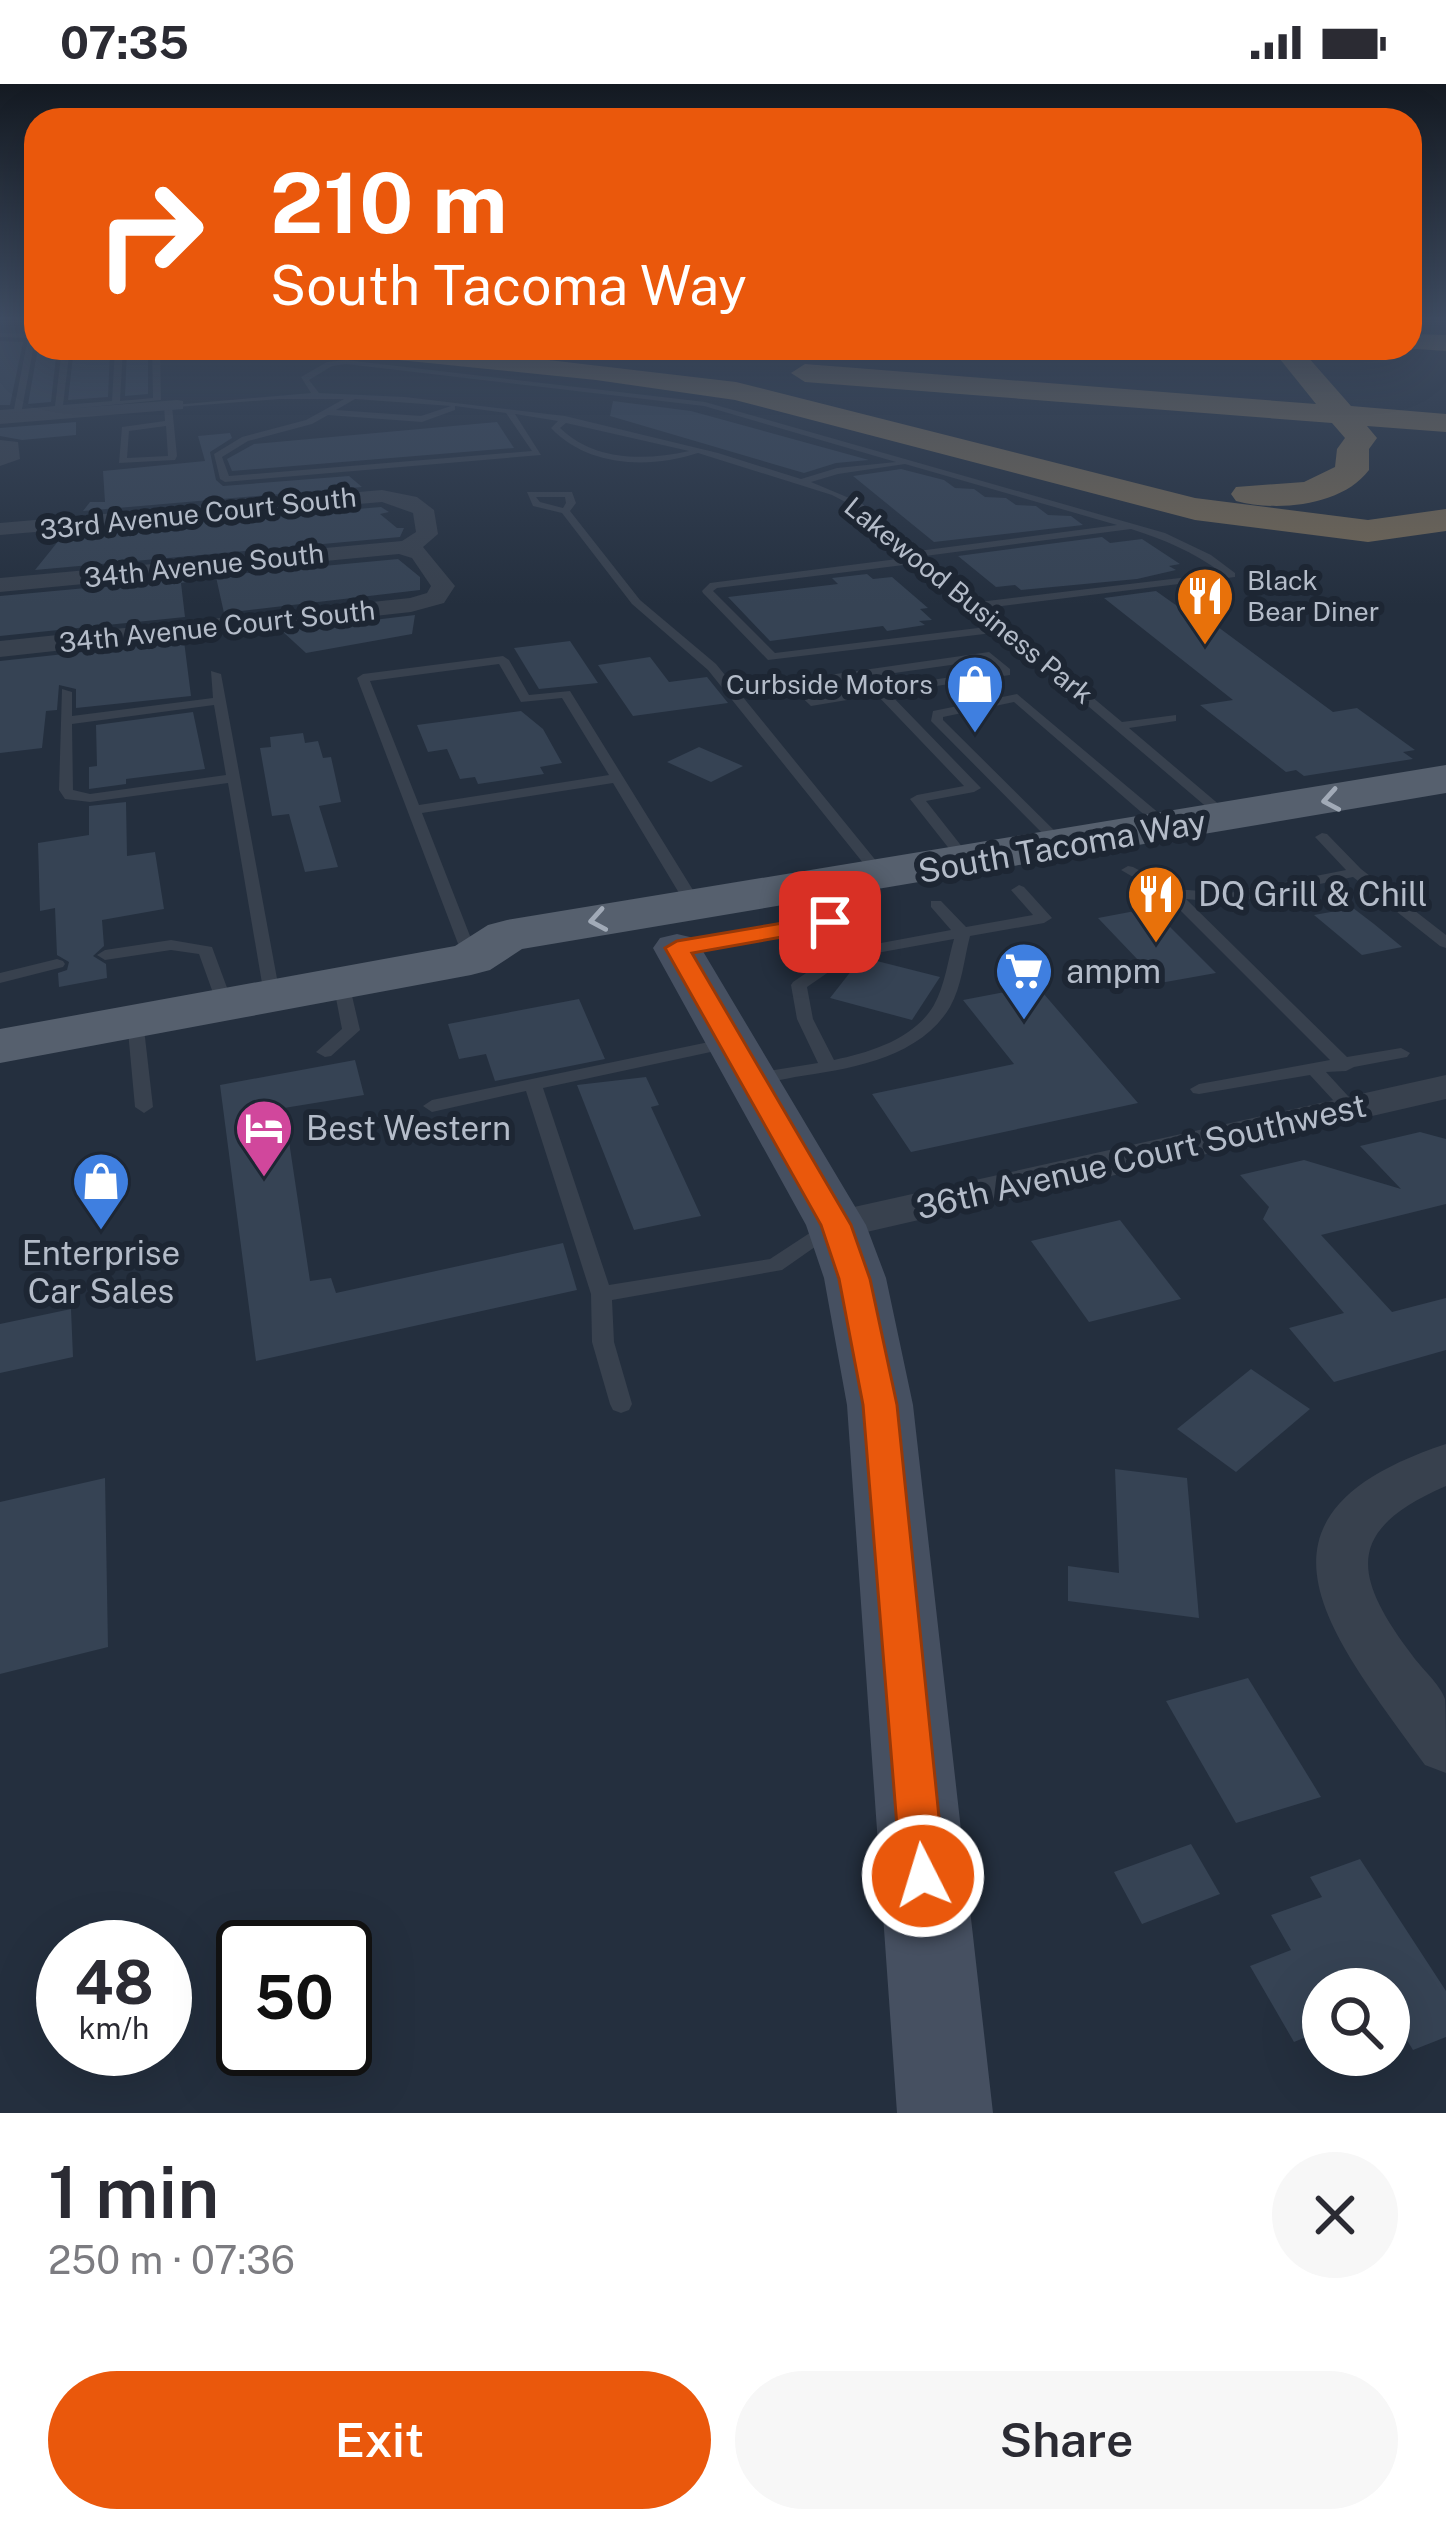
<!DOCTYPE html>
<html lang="en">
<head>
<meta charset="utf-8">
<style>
	body { margin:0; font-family:"Public Sans",sans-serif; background:#f7f7f7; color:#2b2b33; height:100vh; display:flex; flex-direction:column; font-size:45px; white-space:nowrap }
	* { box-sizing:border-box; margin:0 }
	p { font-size:39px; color:#7c7c81 }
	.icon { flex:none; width:66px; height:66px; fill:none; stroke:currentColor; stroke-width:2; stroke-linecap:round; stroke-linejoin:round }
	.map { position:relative; height:2029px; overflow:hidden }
	.details { display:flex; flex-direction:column; background:#fff; flex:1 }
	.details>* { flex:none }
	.hud { position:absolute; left:24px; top:24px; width:1398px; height:252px; border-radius:36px; box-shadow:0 12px 48px #0002; background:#ea580c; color:#fff; overflow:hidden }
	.buttons { position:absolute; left:1302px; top:1884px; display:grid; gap:24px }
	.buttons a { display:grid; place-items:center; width:108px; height:108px; border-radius:50%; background:#fff; box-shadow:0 12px 48px #0002; font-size:60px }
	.speed { position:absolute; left:36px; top:1836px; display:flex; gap:24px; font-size:60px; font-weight:700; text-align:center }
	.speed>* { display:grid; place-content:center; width:156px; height:156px; border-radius:50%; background:#fff; box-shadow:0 12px 48px #0002; line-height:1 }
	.speed small { font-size:30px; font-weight:400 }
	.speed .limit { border:6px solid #111; border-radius:18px; background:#fff; color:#111 }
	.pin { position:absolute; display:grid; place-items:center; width:102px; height:102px; color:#fff; margin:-51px; border-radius:24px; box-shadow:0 6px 18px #0006 }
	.me { position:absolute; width:132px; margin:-66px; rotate:355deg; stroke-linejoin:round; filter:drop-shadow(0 0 9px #0008) }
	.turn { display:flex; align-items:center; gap:42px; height:252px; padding:0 48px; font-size:54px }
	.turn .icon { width:156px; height:156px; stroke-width:2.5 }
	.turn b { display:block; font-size:84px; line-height:102px }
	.round { display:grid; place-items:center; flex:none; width:126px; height:126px; border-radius:63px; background:#f7f7f7 }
	.overview { display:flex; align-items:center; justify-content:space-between; height:204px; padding:0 48px }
	h1 { font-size:72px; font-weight:600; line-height:90px }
	.primary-button { display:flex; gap:24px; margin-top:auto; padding:24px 48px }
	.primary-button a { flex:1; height:138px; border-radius:72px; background:#ea580c; color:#fff; font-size:48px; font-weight:600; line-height:138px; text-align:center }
	.primary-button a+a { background:#f7f7f7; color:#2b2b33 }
	.status { display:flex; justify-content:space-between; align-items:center; height:84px; padding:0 60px; background:#fff; direction:ltr }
	.status svg { height:33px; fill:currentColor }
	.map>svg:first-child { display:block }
	.building { fill:#364354 }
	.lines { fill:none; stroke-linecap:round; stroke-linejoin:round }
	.lane { fill:#38414e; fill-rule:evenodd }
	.street { fill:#38414e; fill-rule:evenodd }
	.secondary { fill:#465061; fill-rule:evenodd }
	.primary { fill:#56606e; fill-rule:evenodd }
	.highway { fill:#746855; fill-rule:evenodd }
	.oneway { stroke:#a1aab7 }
	.route { fill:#ea580c; stroke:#983908; stroke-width:3 }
	.labels { text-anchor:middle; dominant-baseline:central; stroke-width:12; stroke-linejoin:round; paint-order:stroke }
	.far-street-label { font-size:27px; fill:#b4bcc9; stroke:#1d2633 }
	.far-poi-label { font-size:27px; fill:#b4bcc9; stroke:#1d2633; text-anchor:start }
	.street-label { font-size:33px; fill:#b4bcc9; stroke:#1d2633 }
	.poi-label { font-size:33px; fill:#b4bcc9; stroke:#1d2633; text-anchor:start }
</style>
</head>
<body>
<div class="status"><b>07:35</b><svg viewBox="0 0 49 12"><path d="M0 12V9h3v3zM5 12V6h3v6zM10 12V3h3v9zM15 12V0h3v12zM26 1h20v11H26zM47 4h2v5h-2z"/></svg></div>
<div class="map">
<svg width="1446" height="2029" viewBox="0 0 1446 2029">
	<rect width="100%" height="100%" fill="#242f3e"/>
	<!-- building -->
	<g class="building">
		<polygon points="0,257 23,258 10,321 0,321"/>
		<polygon points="38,264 57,264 51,318 28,320"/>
		<polygon points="74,264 110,268 108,313 68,316"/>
		<polygon points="148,265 148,310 125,312 127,266"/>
		<polygon points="613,317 691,327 869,376 836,379 804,389 610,332"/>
		<polygon points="76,338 76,351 22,356 0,352 0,344"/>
		<polygon points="497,338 514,364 232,387 227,375 254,360"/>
		<polygon points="230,349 232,354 210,368 216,396 223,402 349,392 362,403 83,427 90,418 105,418 103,387 205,377 198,352"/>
		<polygon points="901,385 944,396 955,404 974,405 985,413 1006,414 1016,421 1036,422 1048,431 1071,432 1083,441 934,458 853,392"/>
		<polygon points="381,423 389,428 380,430 397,444 404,444 400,453 35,486 64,450"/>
		<polygon points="1102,453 1110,459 1142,455 1180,480 1169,482 1176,486 1137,495 1021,506 1015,501 996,503 958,472"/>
		<polygon points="398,475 420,493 420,506 224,529 216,493 181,499 185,533 0,552 0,512"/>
		<polygon points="867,490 873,495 892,493 928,524 920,525 932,536 919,537 925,541 887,547 883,542 770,557 728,513 838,500 832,494"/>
		<polygon points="1156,507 1204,541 1214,540 1333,628 1357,624 1415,666 1403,668 1413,675 1304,692 1296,686 1286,688 1200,621 1233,616 1104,514"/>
		<polygon points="415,531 412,550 306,569 282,547"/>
		<polygon points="184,557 191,612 76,624 76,605 59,601 57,626 46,627 42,664 0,669 0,577"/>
		<polygon points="570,557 598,599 539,605 514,564"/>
		<polygon points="650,573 669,598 707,593 728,619 633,632 598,581"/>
		<polygon points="521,627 543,645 562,679 540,683 544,690 478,700 475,693 460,695 447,665 428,668 417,641"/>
		<polygon points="193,628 205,685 126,695 126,700 89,705 89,683 97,682 96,641"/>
		<polygon points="303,649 305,659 318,657 323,674 331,673 341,718 319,722 338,783 305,788 289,730 272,732 260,664 271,663 270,653"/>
		<polygon points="699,663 743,682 711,698 667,678"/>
		<polygon points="126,718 127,772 155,768 164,825 102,836 104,862 93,872 106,880 107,894 59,903 58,889 67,886 69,878 57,871 55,824 40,827 38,759 89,751 89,722"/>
		<polygon points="1151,824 1216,889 1160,899 1098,834"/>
		<polygon points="1353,824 1374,840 1402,863 1362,871 1314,831"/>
		<polygon points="869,875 940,893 912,936 830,914 859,877"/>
		<polygon points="1037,902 1138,1019 911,1068 872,1010 1014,980 963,916"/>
		<polygon points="579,915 605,975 495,997 486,970 459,975 448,940"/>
		<polygon points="355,976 364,1011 284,1024 310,1197 331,1194 336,1209 563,1159 577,1206 256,1277 220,1001"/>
		<polygon points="646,993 659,1021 651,1023 701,1132 634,1146 577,1001"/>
		<polygon points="1420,1048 1446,1055 1446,1120 1321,1151 1392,1228 1446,1214 1446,1266 1334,1298 1289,1244 1344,1229 1263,1135 1269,1123 1240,1091 1304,1076 1401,1105 1360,1062"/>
		<polygon points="1120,1136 1181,1215 1089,1238 1031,1157"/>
		<polygon points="71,1225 73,1273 0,1289 0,1240"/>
		<polygon points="1251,1285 1310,1325 1236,1388 1177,1345"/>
		<polygon points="1115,1385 1187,1394 1199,1534 1068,1517 1068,1482 1119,1489"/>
		<polygon points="105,1394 108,1563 0,1590 0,1418"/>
		<polygon points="1248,1594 1321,1713 1236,1739 1166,1617"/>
		<polygon points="1191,1760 1220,1810 1142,1840 1114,1788"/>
		<polygon points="1360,1775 1446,1907 1446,1953 1413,1966 1389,1927 1389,1905 1323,1905 1323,1946 1294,1958 1250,1882 1291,1866 1271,1831 1322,1813 1310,1793"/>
	</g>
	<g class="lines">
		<!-- lane -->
		<g class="lane">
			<polygon points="0,249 36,250 22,325 55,322 62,264 70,264 63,321 112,317 115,264 123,264 120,317 153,314 152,264 160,264 161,316 21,330 16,337 12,334 12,330 0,332 0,326 14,325 28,254 0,253"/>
			<path d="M346 276 705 318 1165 449 1211 471 1235 489V493L986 524 1006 541 1012 542V546L1122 638 1176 631V637L1129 644 1235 734 1233 737H1223L1001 548 768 576 703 509 702 507 710 499 913 473 855 423 832 411 698 369C649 385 588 383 551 344L558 337 515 330 541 371 225 398 220 395 214 370 242 353 306 336 344 315H280L177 323 173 321 311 309 301 293 327 278ZM346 280 704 322 896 378 837 384 801 395 718 369 565 332 405 313 319 309 309 296 332 282ZM355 315 451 322 421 332 336 326ZM455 322 506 329 532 367 229 392 222 373 248 357 312 340 328 331 422 338 455 326ZM566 339 689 367C644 377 594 377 560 344ZM905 380 1117 441 918 467 861 419 811 398 838 390ZM1131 445C1163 455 1194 468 1222 489L979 518 925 472ZM920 479 994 542 775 569 713 507 717 504Z"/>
			<path d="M168 320 172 322 177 372 175 376 119 379 122 343 165 337 164 322ZM166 342 168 372 127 374 129 347Z"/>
			<path d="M527 408H572L576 419 570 427 640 516 716 580 886 789V795H876L708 586 632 520 562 429 533 422ZM536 413H565L566 419 563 424 540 418Z"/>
			<path d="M989 568 1010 585V591L889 609 981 704 974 708 926 717 974 778 967 782 962 781 910 715 917 711 964 702 877 611 811 622 788 600 794 596ZM986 576 997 586 814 614 803 602Z"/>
			<path d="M503 572 509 576 529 611 570 607 701 819 698 822H688L685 819 613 699 422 729 479 875 471 880 465 878 357 594 363 590ZM499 580 521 618 562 614 609 691 419 721 370 597Z"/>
			<path d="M211 587 221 590 280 911 272 916 264 911 228 699 90 718 65 715 59 706 62 605 72 608V632L213 614ZM214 621 226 691 90 710 73 706 72 640Z"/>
			<polygon points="1017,610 1173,741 1173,747 1163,747 1014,618 943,633 943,636 1069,761 1062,765 1057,764 931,637 933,627"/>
			<polygon points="1322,749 1327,750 1361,785 1446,851 1446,864 1440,862 1353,793 1229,819 1186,815 1347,973 1401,964 1410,969 1407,973 1354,983 1346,987 1326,988 1359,1024 1350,1030 1344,1028 1310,991 1199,1010 1193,1009 1190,1005 1199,1000 1330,976 1166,812 1121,786 1128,782 1133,783 1174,805 1229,809 1346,786 1315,753"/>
			<path d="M1019 801 1024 803 1052 834 1044 839 970 852C964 875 962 902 950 923 919 975 849 985 795 993 779 996 764 1000 749 998L746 994 749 990 818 979 797 935 791 901 793 898 838 867 951 846 931 823V817H941L966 843 1033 831 1011 806ZM954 855C948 876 945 901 934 921 914 955 871 968 834 976L813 935 807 903 849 874Z"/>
			<polygon points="171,856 212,863 233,920 231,924 219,924 217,920 199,870 171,866 105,876 97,871 105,866"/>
			<polygon points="57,875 63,877 65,880 63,883 0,899 0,889"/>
			<polygon points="341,894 349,899 360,946 331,972 325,973 316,968 342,945 333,899"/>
			<polygon points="135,931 143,936 153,1023 144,1029 135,1023 127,936"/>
			<polygon points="728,954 734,955 737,959 734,963 543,1004 609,1201 770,1175 825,1139 839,1139 842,1144 782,1186 612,1216 614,1258 632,1320 629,1326 621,1329 613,1326 610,1320 592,1258 591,1210 526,1007 432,1028 423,1022 432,1016"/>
		</g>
		<!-- street -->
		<g class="street">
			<polygon points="177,316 183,317 183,325 0,340 0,330"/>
			<polygon points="0,356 18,358 20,375 0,382"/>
			<polygon points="382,406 417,413 434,426 438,450 423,463 455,502 444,519 411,528 0,573 0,557 410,514 427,509 431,502 412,474 399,470 0,508 0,494 402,457 416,448 413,429 382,418 0,451 0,439"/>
			<polygon points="1446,991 1446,1015 836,1155 821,1151 815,1141 821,1131 836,1127"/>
			<path d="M1446 1360V1402C1347 1445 1350 1489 1412 1571 1421 1584 1440 1600 1445 1615 1446 1634 1446 1669 1446 1689L1425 1681C1331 1551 1227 1432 1446 1360Z"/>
		</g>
		<!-- secondary -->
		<polygon class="secondary" points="677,850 694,854 701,864 866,1141 886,1194 913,1321 993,2029 897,2029 847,1321 824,1194 806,1141 653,864 660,854"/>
		<!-- primary -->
		<polygon class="primary" points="1446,681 1446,709 522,865 490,886 471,891 0,979 0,945 455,862 488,841 507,836"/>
		<!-- highway -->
		<g class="highway">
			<polygon points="1410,250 1446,251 1446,267 1402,264 1410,264"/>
			<polygon points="345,264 445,264 736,298 1195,414 1368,436 1446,425 1446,447 1368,458 1195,436 735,316 596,296 359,272"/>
			<path d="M1271 264H1300L1351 322 1446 330V348L1367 342 1377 354 1369 365V386C1342 422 1277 428 1236 417L1231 410 1236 403 1304 398 1335 383 1337 365 1345 354 1332 339 805 298 791 289 805 280 1316 320Z"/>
		</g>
	</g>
	<!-- one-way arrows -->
	<defs><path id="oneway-chevron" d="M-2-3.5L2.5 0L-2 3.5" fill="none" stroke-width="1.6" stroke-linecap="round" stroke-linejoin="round" transform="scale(3)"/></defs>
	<g class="oneway">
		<use href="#oneway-chevron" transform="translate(1331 716) rotate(170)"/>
		<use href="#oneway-chevron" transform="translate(598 836) rotate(170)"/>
	</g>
	<!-- sky -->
	<linearGradient id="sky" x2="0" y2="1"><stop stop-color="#141a22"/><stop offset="0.45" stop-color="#3f4d63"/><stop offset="1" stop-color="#3f4d63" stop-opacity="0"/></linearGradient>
	<rect width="1446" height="521" fill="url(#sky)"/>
	<!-- route -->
	<polygon class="route" points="830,831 842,838 838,843 692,869 851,1141 870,1195 897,1321 945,1792 939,1808 923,1814 908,1808 901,1792 863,1321 839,1195 821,1141 665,864 677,857"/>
	<!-- icons -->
	<defs>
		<symbol id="restaurant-pin" viewBox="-11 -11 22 30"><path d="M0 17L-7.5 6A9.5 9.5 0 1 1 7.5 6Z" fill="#e8710a" stroke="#1d2633"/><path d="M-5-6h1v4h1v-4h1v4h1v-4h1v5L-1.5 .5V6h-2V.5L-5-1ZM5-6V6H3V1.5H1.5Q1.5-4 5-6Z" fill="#fff"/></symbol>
		<symbol id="shop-pin" viewBox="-11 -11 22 30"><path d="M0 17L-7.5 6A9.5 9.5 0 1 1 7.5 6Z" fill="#3f7fe0" stroke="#1d2633"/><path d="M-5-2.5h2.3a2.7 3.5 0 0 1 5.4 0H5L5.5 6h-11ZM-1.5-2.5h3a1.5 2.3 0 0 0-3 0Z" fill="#fff"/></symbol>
		<symbol id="supermarket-pin" viewBox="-11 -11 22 30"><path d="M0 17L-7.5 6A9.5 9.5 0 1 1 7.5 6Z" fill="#3f7fe0" stroke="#1d2633"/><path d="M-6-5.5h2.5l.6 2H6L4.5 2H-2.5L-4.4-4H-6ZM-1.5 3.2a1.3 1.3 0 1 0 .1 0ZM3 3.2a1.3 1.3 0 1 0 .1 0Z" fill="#fff"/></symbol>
		<symbol id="hotel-pin" viewBox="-11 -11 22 30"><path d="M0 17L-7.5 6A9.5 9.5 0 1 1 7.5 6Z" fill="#d1479c" stroke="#1d2633"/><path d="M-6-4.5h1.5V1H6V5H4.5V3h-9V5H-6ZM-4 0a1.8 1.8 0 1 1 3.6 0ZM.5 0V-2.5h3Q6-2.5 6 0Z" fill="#fff"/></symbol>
	</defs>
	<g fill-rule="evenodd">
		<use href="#restaurant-pin" x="1172" y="479" width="66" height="90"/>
		<use href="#shop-pin" x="942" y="567" width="66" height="90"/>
		<use href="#restaurant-pin" x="1123" y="777" width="66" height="90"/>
		<use href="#supermarket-pin" x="991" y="854" width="66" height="90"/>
		<use href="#hotel-pin" x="231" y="1011" width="66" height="90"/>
		<use href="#shop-pin" x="68" y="1064" width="66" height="90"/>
	</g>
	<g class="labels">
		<!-- far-street labels -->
		<g class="far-street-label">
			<text transform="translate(198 429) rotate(-6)">33rd Avenue Court South</text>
			<text transform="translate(204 481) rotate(-6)">34th Avenue South</text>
			<text transform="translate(969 516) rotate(39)">Lakewood Business Park</text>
			<text transform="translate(217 542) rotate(-6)">34th Avenue Court South</text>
		</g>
		<!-- far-poi labels -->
		<g class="far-poi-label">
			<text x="1247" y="496">Black<tspan x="1247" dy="31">Bear Diner</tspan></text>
			<text x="933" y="600" text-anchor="end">Curbside Motors</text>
		</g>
		<!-- street labels -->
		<g class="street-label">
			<text transform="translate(1062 762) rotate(-10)">South Tacoma Way</text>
			<text transform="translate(1141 1072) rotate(-13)">36th Avenue Court Southwest</text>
		</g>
		<!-- poi labels -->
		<g class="poi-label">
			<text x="1198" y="810">DQ Grill &amp; Chill</text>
			<text x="1066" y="887">ampm</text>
			<text x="306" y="1044">Best Western</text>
			<text x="101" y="1169" text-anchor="middle">Enterprise<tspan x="101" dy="38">Car Sales</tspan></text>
		</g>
	</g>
</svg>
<div class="buttons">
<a><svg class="icon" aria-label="search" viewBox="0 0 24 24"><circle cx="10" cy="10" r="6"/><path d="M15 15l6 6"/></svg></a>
</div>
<div class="speed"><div>48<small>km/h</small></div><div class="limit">50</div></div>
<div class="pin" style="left:830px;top:838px;background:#d93025"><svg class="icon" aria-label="arrive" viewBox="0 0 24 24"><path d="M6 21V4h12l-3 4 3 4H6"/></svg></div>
<svg class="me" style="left:923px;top:1792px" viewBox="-20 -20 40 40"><circle r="17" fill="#ea580c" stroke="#fff" stroke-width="3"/><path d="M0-11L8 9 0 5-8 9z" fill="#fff"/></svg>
<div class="hud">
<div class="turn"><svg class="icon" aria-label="right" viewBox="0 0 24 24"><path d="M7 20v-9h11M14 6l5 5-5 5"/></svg><div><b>210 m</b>South Tacoma Way</div></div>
</div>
</div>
<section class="details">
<div class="overview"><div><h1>1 min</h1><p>250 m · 07:36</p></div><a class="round"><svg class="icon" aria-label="close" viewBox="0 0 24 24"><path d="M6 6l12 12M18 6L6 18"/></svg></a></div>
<div class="primary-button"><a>Exit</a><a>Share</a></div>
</section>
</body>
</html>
